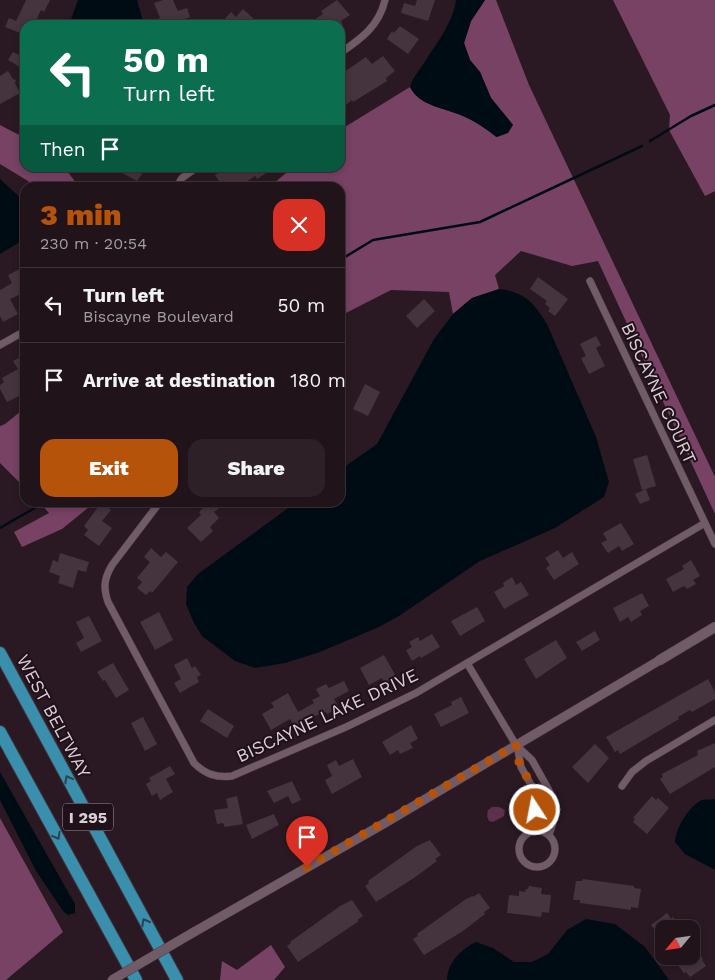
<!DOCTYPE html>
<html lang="en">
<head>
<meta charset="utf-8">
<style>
	body { margin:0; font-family:"Work Sans",sans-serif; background:#2d2027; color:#f1f3f6; height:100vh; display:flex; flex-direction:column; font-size:19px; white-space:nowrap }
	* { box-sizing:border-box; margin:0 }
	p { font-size:16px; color:#a29ea2 }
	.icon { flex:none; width:28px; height:28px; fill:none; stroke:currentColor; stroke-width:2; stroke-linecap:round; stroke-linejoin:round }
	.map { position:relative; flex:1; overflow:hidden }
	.details { position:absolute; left:20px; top:182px; width:325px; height:325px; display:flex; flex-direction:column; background:#20131a; border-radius:15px; box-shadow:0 2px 8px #0003,0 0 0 1px #3d3239 }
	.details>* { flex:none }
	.top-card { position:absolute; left:20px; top:20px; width:325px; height:152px; border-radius:15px; box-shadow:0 2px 8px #0003,0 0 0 1px #3d3239; background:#0b6e4f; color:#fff; overflow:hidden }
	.needle { width:32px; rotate:241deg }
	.controls { position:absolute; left:655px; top:920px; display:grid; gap:10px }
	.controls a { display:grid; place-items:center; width:45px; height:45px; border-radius:10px; background:#20131a; box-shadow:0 2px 8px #0003,0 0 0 1px #3d3239; font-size:25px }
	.pin { position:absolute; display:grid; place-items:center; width:42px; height:42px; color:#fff; margin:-51px -21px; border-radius:50% 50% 50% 0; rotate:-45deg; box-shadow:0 0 5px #0007 }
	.pin .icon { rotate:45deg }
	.me { position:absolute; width:55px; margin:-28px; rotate:349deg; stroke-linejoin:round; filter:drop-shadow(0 0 4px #0008) }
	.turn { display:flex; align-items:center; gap:18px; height:105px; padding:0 20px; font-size:22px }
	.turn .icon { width:65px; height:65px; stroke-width:2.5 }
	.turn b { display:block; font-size:35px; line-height:42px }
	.then { display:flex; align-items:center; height:48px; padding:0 20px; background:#0003; gap:10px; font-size:19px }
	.round { display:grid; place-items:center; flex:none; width:52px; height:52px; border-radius:15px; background:#2d2027 }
	.head { display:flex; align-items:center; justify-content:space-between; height:85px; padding:0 20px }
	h1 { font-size:30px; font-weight:800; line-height:38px; color:#b45309 }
	.button { display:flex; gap:10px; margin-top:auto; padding:10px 20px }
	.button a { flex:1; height:58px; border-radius:15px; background:#b45309; color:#fff; font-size:20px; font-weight:800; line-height:58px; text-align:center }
	.button a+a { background:#2d2027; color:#f1f3f6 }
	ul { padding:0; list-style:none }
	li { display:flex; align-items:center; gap:15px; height:75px; padding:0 20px; border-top:1px solid #3d3239 }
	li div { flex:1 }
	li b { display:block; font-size:19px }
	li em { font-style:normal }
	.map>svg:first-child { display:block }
	.green { fill:#5d314c }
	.forest { fill:#774263 }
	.water { fill:#000c14 }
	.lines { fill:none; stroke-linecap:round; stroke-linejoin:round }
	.stream { stroke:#000c14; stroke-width:2.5 }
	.building { fill:#45333e }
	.minor-casing { stroke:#41343c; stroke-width:8 }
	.tertiary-casing { stroke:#41343c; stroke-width:10 }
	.secondary-casing { stroke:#41343c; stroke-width:11 }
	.motorway-casing { stroke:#41343c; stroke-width:14 }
	.minor { stroke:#705b67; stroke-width:7 }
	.tertiary { stroke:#705b67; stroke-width:9 }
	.secondary { stroke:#705b67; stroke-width:10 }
	.motorway { stroke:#398fac; stroke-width:12 }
	.tertiary-bridge-casing { stroke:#41343c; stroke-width:10; stroke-linecap:butt }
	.tertiary-bridge { stroke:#705b67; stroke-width:9 }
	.oneway { stroke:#2a4354 }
	.route { stroke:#b45309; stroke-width:9; stroke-dasharray:0 16.2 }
	.labels { text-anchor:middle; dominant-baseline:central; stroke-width:4; stroke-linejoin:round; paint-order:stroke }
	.shield { fill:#201019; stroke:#a2959d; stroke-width:1 }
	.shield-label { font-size:16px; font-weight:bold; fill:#daced5 }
	.street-label { font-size:18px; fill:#daced5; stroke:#201019 }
</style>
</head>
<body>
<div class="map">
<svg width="715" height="980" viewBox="0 0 715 980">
	<rect width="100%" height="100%" fill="#2a1923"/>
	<!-- green -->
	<polygon class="green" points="492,807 499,807 505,810 504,816 493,822 489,821 487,816 488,810"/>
	<!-- forest -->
	<g class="forest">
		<path d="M485 0H496L529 85 715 477V514L598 261 572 266 521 251 495 275 499 289 472 298 453 314 449 292 391 290 342 315 340 321V188H268L292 168H340V130L410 87C419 106 445 108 463 116 475 121 486 128 496 137L513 125 491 98 480 72 470 60 464 43 471 21Z"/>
		<polygon points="613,0 715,0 715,191 705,196 669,130 670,115"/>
		<polygon points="0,125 25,138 25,168 65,168 79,187 33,187 28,181 0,164"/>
		<polygon points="25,408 25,488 0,463 0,426 5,424"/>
		<polygon points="40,503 94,503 62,529 22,547 14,532 49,513"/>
		<polygon points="0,818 63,932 6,980 0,980"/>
		<polygon points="271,945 285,967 274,980 220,980 222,961 237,970"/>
	</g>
	<!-- water -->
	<g class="water">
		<polygon points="78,0 137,0 144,25 69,25"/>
		<path d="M456 0H485L471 21 464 43 470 60 480 72 491 98 513 125 508 133 497 137C486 129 475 121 463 116 445 108 419 106 410 87 413 77 418 72 424 63 436 44 453 23 456 0Z"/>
		<polygon points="0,179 25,202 25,239 0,254"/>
		<path d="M499 289C525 292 534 303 547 324L596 437 609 482 604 497 555 528 480 561 399 616 379 627 320 652 285 663 255 668 235 661 202 636 194 623 186 604 187 587 198 574 295 503 340 502V470L377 444 434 339 453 314 472 298Z"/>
		<polygon points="0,772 75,904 75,913 68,915 63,911 36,871 0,800"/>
		<path d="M714 799 715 800V870L685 854 675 842C675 829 689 806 702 800 705 799 711 800 714 799Z"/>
		<path d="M586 919 615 924 645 947 669 980H447C448 962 460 950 476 942L493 948 514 962H532L548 954 567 930Z"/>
	</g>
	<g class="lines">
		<!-- stream -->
		<g class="stream">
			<polyline points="650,141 691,116 715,105"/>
			<polyline points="340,260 373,240 480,222 642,146"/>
			<polyline points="0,528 45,502"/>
		</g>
	</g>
	<!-- building -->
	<g class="building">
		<polygon points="26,0 50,0 44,12 41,10 34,25 25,25 25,35 5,27 9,18 16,21"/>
		<polygon points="163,0 173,0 178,11 187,8 190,17 169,25 160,25 157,19 160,18 154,3"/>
		<polygon points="337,0 350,15 341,21 343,25 316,25 312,21 323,14 321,11"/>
		<polygon points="417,0 435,0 428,21 401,13 404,3 415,6"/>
		<polygon points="243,9 256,21 252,25 219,25 231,12 236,17"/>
		<polygon points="400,26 419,39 408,54 387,39 392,31 394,33"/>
		<polygon points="13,52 25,58 25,70 8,60"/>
		<polygon points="383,56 395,71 386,78 387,81 353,102 352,100 340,110 340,80 344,78 341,74 366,57 372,64"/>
		<polygon points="8,71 13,79 16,80 15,83 20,93 0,104 0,76"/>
		<polygon points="113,168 146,168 137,181"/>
		<polygon points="232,168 274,168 257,179 255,176 237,188 210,188 219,181 215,175 223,170 225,172"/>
		<polygon points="22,268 25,275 25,292 10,299 18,314 3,322 0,316 0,290 12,283 8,275"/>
		<polygon points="538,277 568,299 555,316 548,311 550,308 545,304 547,301 530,289"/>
		<polygon points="424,299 435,311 417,328 406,316"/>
		<polygon points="596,336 601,345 596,348 605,366 589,374 581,358 586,356 580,344"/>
		<polygon points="25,355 25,393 7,402 0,389 0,385 4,382 2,378 18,369 13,361"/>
		<polygon points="365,384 380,392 368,416 353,409"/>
		<polygon points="647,455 656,486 642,490 633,459"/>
		<polygon points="646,489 650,500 640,504 635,494"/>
		<polygon points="209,502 227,502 214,512 219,518 210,527 213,531 201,542 187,528 201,515 199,512"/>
		<polygon points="101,503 111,510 102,521 112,528 99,546 84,535 88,530 84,526"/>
		<polygon points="621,523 634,544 622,551 619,546 608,553 601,543 607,540 603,533"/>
		<polygon points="151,548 161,557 166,552 178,562 152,593 150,591 146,595 137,588 142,582 137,578 150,562 144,557"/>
		<polygon points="558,550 563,558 572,552 579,564 554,580 546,568 550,565 545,558"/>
		<polygon points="60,553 89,562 86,572 78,570 73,588 58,583 60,576 49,572 53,560 58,562"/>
		<polygon points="691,560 700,576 693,580 696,584 687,589 684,586 673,592 666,579 684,569 682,566"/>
		<polygon points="512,577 516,585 521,582 529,595 504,609 494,592 504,586 503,583"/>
		<polygon points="642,593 649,606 640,611 642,615 631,622 628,617 620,622 613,608"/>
		<polygon points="477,607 485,621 460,636 451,621"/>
		<polygon points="159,612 173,640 155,650 140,622"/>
		<polygon points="89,616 102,641 81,652 76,643 84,638 76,622"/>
		<polygon points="595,631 600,640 582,651 576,642"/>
		<polygon points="432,634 440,647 421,658 420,656 412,661 406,650 412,647 409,642 418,637 420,641"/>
		<polygon points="556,640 567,658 536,679 524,659"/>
		<polygon points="384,655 397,678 385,684 382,678 369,685 360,668"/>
		<polygon points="187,658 192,668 195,666 201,675 197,677 199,682 180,693 174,683 181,679 174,665"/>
		<polygon points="113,663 129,690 116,698 105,680 103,681 97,672"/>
		<polygon points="708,679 715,692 715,699 692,712 690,710 678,717 679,719 620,754 618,750 615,752 606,737"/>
		<polygon points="344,681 349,691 334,699 339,708 327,714 326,712 315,716 295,728 290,719 271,730 262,714 274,707 271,703 288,693 298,712 314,703 312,700 320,696 316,689 326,684 329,688"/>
		<polygon points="461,697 469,713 441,727 434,714 452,705 451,702"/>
		<polygon points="208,709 234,726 227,738 200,721"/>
		<polygon points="143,717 157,744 145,751 131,723"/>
		<polygon points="411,725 418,739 410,743 413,748 400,754 398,750 390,755 382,742"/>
		<polygon points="715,743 715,767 670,794 660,779 663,777 662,774 698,755 697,751"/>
		<polygon points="595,744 609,758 588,783 572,767"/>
		<polygon points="353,759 362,777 332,794 325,780 332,776 327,765 336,760 339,766"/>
		<polygon points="170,766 175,774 166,779 173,792 160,800 157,793 152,796 146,784 151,781 149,778"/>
		<polygon points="292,781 301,800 292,804 288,796 274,803 267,791"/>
		<polygon points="237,796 243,824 225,827 223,823 217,824 214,810 228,808 226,799"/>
		<polygon points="652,796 656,800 658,798 669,808 647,834 633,822 635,819 633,818"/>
		<polygon points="274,814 279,825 252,839 246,825"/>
		<polygon points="430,840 441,855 435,859 437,861 414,878 376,902 365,886 369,883 368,881 417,846"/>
		<polygon points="583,879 634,886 634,888 641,889 638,908 631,907 631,910 610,907 580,903 580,900 573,900 576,881 582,881"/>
		<polygon points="529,886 542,888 541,894 551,895 549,913 542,912 541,917 507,913 509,895 519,896 519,891 525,892 526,889 528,889"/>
		<polygon points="479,893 490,908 484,912 485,914 463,931 424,955 413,939 418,936 417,934 466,899 473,896 473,897"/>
		<polygon points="352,900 363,916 357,920 359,921 298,962 287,946 291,943 290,942 340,906"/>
		<polygon points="667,913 671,919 673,917 681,929 664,929 664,945 654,931 655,930 651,925"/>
		<polygon points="691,943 703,959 702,960 706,966 690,977 686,972 684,973 671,956 691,956"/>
	</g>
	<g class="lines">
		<defs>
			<g id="minor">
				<path d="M340 53C361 39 379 26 385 0"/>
				<polyline points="176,188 182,178 196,168"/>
				<polyline points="590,281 715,544"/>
				<polyline points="0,345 25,331"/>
				<path d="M160 502 112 565C104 579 103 587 108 602L194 763C205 774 216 778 232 776L346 727 416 693 705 523"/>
				<polyline points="467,663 516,745 532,760 551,794 554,807 554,820 549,835"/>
				<polyline points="517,745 521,767 530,783 534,797 535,810 532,831"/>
				<polyline points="622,786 632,772 646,761 715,720"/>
				<circle cx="537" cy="849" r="18"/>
			</g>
			<polyline id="tertiary" points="194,932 385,823 660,660"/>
			<polyline id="secondary" points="660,660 715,627"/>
			<g id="motorway">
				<polyline points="0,653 177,980"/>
				<polyline points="0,732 136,980"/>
			</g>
		</defs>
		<!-- minor casing -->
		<use href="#minor" class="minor-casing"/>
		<!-- tertiary casing -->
		<use href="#tertiary" class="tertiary-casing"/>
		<!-- secondary casing -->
		<use href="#secondary" class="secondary-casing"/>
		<!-- motorway casing -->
		<use href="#motorway" class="motorway-casing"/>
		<!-- minor -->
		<use href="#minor" class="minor"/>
		<!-- tertiary -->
		<use href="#tertiary" class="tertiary"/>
		<!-- secondary -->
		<use href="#secondary" class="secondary"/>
		<!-- motorway -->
		<use href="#motorway" class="motorway"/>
		<defs>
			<polyline id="tertiary-bridge" points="112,980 194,932"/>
		</defs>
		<!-- tertiary-bridge casing -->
		<use href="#tertiary-bridge" class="tertiary-bridge-casing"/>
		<!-- tertiary-bridge -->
		<use href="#tertiary-bridge" class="tertiary-bridge"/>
	</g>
	<!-- one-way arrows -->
	<defs><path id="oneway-chevron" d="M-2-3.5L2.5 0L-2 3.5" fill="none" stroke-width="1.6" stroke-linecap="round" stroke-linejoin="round" transform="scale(1.25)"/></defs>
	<g class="oneway">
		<use href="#oneway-chevron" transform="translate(68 779) rotate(-118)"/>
		<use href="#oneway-chevron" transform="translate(57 836) rotate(61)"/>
		<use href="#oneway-chevron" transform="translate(145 922) rotate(-118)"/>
	</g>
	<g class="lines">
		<!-- route -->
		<polyline class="route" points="307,867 516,745 519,762 530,783 534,797 535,810"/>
	</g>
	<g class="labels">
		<!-- shield labels -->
		<rect class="shield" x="63" y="803.5" width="50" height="27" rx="4"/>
		<g class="shield-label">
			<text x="88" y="817">I 295</text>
		</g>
		<!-- street labels -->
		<g class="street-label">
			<text transform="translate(659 393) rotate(65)">BISCAYNE COURT</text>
			<text transform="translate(327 715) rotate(-25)">BISCAYNE LAKE DRIVE</text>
			<text transform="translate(54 716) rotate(62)">WEST BELTWAY</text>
		</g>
	</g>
</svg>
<div class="controls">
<a><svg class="needle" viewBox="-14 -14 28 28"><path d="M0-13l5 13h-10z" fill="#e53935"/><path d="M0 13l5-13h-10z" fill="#a29ea2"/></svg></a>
</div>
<div class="pin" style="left:307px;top:867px;background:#d93025"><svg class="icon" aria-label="arrive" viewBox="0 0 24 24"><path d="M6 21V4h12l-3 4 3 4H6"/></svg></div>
<svg class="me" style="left:535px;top:810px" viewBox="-20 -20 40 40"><circle r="17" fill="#b45309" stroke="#fff" stroke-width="3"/><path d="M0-11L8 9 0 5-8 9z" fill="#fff"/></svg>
<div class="top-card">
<div class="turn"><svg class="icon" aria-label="left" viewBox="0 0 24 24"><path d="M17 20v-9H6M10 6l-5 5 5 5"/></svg><div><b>50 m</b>Turn left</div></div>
<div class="then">Then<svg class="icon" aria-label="arrive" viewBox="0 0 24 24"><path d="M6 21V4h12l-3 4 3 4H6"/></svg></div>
</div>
<section class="details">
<div class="head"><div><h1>3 min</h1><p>230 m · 20:54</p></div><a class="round" style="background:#d93025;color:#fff"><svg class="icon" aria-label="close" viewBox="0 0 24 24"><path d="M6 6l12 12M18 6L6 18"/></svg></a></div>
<ul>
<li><svg class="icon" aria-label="left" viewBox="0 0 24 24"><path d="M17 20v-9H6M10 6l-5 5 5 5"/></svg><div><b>Turn left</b><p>Biscayne Boulevard</p></div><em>50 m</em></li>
<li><svg class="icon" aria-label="arrive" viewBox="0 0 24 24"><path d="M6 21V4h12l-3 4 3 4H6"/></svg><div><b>Arrive at destination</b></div><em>180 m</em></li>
</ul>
<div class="button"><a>Exit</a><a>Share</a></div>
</section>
</div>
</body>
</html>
